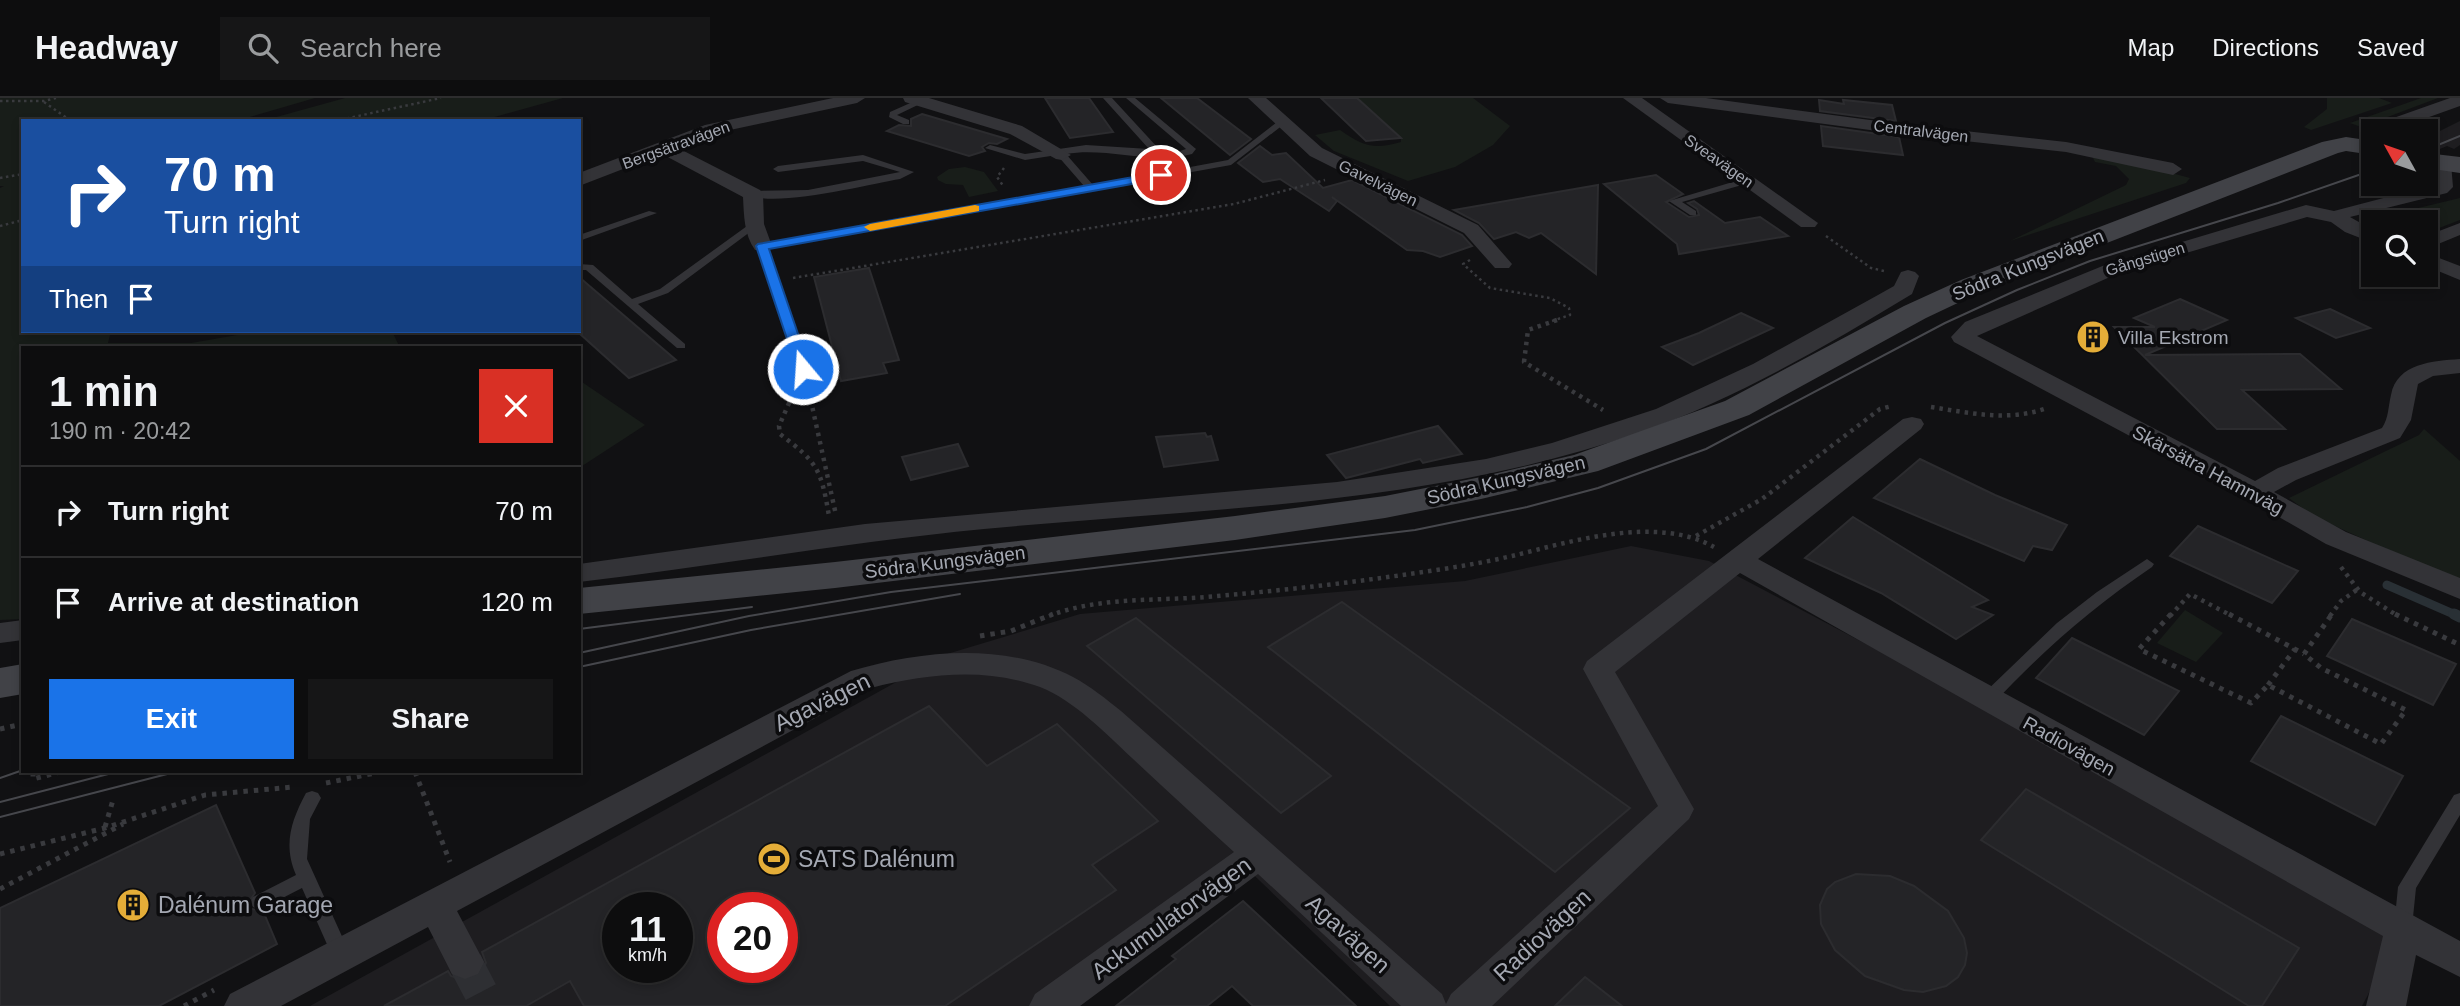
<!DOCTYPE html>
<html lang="en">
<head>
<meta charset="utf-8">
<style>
	body { margin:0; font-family:Helvetica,sans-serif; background:#161617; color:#f1f3f6; height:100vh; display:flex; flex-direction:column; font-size:26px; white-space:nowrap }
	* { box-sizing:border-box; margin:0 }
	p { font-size:23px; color:#9a9c9e }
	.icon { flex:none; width:38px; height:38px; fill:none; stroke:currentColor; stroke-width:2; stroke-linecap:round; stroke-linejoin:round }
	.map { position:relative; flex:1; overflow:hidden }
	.details { position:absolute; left:21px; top:248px; width:560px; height:427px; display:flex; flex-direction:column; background:#0d0d0e; border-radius:0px; box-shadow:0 4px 10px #0003,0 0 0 2px #2d2d2e }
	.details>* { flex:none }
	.banner { position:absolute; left:21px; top:21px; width:560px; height:214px; border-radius:0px; box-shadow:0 4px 10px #0003,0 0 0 2px #2d2d2e; background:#1a4fa0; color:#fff; overflow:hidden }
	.needle { width:46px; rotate:310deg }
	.fabs { position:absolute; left:2361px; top:21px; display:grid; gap:14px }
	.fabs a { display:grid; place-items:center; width:77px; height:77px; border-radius:0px; background:#0d0d0e; box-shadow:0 4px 10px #0003,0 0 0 2px #2d2d2e; font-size:35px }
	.speed { position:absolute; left:602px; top:794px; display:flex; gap:14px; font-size:35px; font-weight:700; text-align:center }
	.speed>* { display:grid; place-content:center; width:91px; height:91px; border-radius:50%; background:#0d0d0e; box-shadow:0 4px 10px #0003,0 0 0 2px #2d2d2e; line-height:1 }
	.speed small { font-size:18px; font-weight:400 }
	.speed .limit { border:10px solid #d22; background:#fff; color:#111 }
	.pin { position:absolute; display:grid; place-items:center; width:60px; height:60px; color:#fff; margin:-30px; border:4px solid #fff; border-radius:50%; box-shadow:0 2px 7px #0007 }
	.me { position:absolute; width:77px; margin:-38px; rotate:342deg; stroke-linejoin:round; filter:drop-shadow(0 0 5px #0008) }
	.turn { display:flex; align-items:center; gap:24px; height:147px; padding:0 28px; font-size:32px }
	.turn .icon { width:91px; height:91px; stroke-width:2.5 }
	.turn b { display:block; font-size:49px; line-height:60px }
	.then { display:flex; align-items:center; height:66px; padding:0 28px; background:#0003; gap:14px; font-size:26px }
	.round { display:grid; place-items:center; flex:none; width:74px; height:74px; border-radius:0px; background:#161617 }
	.head { display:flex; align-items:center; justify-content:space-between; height:119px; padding:0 28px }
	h1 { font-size:42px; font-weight:600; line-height:52px }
	.action { display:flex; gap:14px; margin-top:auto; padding:14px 28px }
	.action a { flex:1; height:80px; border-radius:0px; background:#1a73e8; color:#fff; font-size:28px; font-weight:600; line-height:80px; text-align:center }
	.action a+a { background:#161617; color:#f1f3f6 }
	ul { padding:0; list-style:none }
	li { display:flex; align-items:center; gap:21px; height:91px; padding:0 28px; border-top:2px solid #2d2d2e }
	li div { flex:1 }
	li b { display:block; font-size:26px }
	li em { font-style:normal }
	header { display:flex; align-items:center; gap:42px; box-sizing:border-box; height:98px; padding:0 35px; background:#0d0d0e; border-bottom:2px solid #2d2d2e }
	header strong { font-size:33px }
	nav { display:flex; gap:38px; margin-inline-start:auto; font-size:24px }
	.search { width:490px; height:63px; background:#161617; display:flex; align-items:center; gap:18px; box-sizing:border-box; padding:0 24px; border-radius:0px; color:#9a9c9e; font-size:26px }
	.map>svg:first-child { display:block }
	.built { fill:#1e1d20; fill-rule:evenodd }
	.green { fill:#181d19 }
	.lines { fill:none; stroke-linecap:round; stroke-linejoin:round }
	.stream-far1 { stroke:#293035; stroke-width:9 }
	.stream { stroke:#293035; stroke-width:11 }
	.building { fill:#242427; stroke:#2c2c2f; stroke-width:2; fill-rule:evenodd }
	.street-tunnel { stroke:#2e2f33; stroke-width:34; stroke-dasharray:34 17; stroke-linecap:butt }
	.path-far2 { stroke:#393a3e; stroke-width:2.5; stroke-dasharray:2.5 3.5; stroke-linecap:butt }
	.path-far1 { stroke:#393a3e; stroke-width:4.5; stroke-dasharray:3.5 5; stroke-linecap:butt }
	.path { stroke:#393a3e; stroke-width:5; stroke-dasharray:4.5 6; stroke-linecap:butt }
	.lane { fill:#333337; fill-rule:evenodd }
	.street { fill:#333337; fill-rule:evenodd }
	.secondary { fill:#414247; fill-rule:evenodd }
	.tram { stroke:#46474c; stroke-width:2 }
	.route { fill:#1a73e8; stroke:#114b97; stroke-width:2 }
	.slow { fill:#f59e0b }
	.labels { text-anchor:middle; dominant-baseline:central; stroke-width:7; stroke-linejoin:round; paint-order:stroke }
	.far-street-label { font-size:16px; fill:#a4a8b2; stroke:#0c0c0e }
	.street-label { font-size:19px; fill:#a4a8b2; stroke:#0c0c0e }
	.poi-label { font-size:19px; fill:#a4a8b2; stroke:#0c0c0e; text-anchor:start }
	.near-street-label { font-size:23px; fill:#a4a8b2; stroke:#0c0c0e }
	.near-poi-label { font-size:23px; fill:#a4a8b2; stroke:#0c0c0e; text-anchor:start }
</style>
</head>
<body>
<header>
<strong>Headway</strong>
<div class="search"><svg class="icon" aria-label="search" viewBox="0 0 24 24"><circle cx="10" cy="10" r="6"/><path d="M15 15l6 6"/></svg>Search here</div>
<nav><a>Map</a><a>Directions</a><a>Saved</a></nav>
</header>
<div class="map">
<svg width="2460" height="908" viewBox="0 0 2460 908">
	<rect width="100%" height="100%" fill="#111113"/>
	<!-- built -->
	<g class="built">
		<polygon points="2460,23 2460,47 2454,51 2447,48 2426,57 2426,48 2434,45 2426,40"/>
		<path d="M1631 448 1709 463 2403 830 2362 908H1390L1236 760 1033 908H310L947 556 1080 516 1465 483ZM618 810H677V870H618ZM723 810H782V870H723Z"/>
	</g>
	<!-- green -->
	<g class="green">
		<polygon points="0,0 315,0 236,23 23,23 23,233 111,233 108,245 191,245 261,233 392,233 400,250 23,250 23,521 0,522 0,90 4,88 0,88"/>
		<polygon points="345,0 563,0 480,23 262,23"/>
		<path d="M1357 0H1473L1510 28 1493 47 1455 69 1408 83 1334 53 1315 37 1340 32C1363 48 1373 52 1401 44V40Z"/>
		<polygon points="2327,0 2379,0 2392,5 2311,32 2304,29 2327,11"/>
		<polygon points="2421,0 2438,0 2361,29 2350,25"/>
		<polygon points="2092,58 2131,64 2190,80 2186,85 2010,143 2126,87 2129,81 2116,68 2095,64"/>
		<polygon points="965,69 984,74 998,93 969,99 963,87 946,86 938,82 937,79 949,71"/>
		<polygon points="2460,100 2460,122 2426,135 2426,124 2373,124 2373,130 2368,122"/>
		<polygon points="579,282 645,327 579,370"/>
		<polygon points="2424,331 2460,363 2460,485 2313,418 2289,400 2419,337"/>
		<polygon points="2185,512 2223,535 2196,564 2157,545"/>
	</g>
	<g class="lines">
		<!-- stream-far1 -->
		<polyline class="stream-far1" points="2387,487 2458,518"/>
		<!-- stream -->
		<polyline class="stream" points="2454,516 2460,519"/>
	</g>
	<!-- building -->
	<g class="building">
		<polygon points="1045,0 1089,0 1113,34 1070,40"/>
		<polygon points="1161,0 1197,0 1251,41 1230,57"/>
		<polygon points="1321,0 1357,0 1401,40 1366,43"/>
		<polygon points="1819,2 1844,6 1843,2 1892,7 1896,23 1820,13"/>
		<polygon points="922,16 1007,41 997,46 989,45 982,49 985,53 969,58 887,33 899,27 911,28 911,21"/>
		<polygon points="1821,28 1899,39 1903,57 1823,48"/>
		<polygon points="1260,48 1272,57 1286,55 1323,90 1352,82 1462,137 1472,148 1440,159 1423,153 1407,152 1332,99 1337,103 1329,113 1280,81 1263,84 1238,65"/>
		<polygon points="1656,77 1683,96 1666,104 1689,119 1699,117 1697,111 1688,105 1694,103 1725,125 1760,119 1788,138 1679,156 1677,146 1604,86"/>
		<polygon points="1598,87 1596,176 1541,135 1529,140 1516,134 1494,141 1479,125 1454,112"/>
		<polygon points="869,170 899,262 883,265 887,275 841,283 814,179"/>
		<polygon points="579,179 676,262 629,280 579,235"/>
		<polygon points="2180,201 2227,222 2145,257 2300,256 2341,291 2242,292 2285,331 2217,331 2114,229 2155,229 2134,220"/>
		<polygon points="2330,211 2370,230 2336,240 2296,220"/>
		<polygon points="1741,215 1773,230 1693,267 1662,249 1699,235"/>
		<polygon points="1438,328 1462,356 1423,365 1420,361 1346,380 1327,357"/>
		<polygon points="1205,335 1207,339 1211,338 1218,362 1164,369 1156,339"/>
		<polygon points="958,346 968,368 911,382 902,359"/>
		<polygon points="1920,361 1995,397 2067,427 2052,452 2033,448 2024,463 1874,400"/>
		<polygon points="1853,419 1988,502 1972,509 1993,517 1956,541 1881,495 1805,460"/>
		<polygon points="2198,428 2298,473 2272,505 2170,458"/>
		<polygon points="1342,504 1630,710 1555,774 1268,549"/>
		<polygon points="1136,520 1331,678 1281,715 1087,548"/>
		<polygon points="2352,521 2456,566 2433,607 2327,558"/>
		<polygon points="2072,540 2179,593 2144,637 2036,580"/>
		<path d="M929 608 987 668 1057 626 1158 723 1092 767 1116 792 945 908H584L570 883 526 908H384L448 873 451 878 464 883 479 878 486 865 482 854ZM618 810H677V870H618ZM723 810H782V870H723Z"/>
		<polygon points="2281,618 2403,678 2375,727 2251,663"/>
		<polygon points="2026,691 2299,850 2262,908 2249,908 1981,742"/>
		<polygon points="216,707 255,795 248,805 252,811 263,813 277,846 159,908 0,908 0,810"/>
		<polygon points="1856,776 1890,778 1914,788 1948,813 1964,840 1967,855 1965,867 1958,879 1946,888 1923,894 1904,892 1865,878 1835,852 1821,826 1820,807 1827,791 1835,784"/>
		<polygon points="1243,803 1356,908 1253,908 1232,888 1207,908 1116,908 1176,861 1172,858"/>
		<polygon points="1585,879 1622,908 1555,908"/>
	</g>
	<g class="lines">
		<!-- street-tunnel -->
		<polyline class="street-tunnel" points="465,864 488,908"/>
		<!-- path-far2 -->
		<g class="path-far2">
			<polyline points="0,3 44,3 56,0"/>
			<polyline points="44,4 71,23"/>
			<polyline points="335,23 441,0"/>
			<polyline points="1004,70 997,79 1004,89"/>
			<polyline points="0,80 23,76"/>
			<polyline points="0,128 23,122"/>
			<polyline points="1826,138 1871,170 1884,173"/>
			<polyline points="1470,162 1463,166 1490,190 1550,200 1569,210 1570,217 1552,223"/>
			<polyline points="793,180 1234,106 1325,82"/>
		</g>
		<!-- path-far1 -->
		<g class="path-far1">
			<polyline points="1557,222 1528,232 1524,264 1603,312"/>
			<polyline points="807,285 836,417"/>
			<path d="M796 289 779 328 780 336C818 365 821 371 829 418"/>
			<path d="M1931 309C1970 315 2009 324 2047 310"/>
			<polyline points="1696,438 1762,401 1880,311 1892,308"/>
			<polyline points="2341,469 2360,494 2398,518"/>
			<path d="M1049 518C1097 499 1154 503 1206 499 1264 494 1323 488 1381 480 1424 474 1469 468 1512 458 1573 443 1656 417 1714 449"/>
			<polyline points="2170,518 2190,496 2232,518"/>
			<polyline points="2330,518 2341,503 2358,491"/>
		</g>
		<!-- path -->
		<g class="path">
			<polyline points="2171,516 2139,551 2251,605 2268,587 2381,646 2406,612 2321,570 2304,556"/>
			<polyline points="2229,516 2304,556"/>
			<polyline points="2395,516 2460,547"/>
			<polyline points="980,538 1011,533 1053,516"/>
			<polyline points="2304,556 2332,516"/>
			<polyline points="2268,587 2295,551"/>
			<polyline points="0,631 23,626"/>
			<polyline points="33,674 33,681 60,674"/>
			<polyline points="415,674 450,764"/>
			<polyline points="326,685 380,674"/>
			<polyline points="105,729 113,702"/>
			<polyline points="0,756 105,730 205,697 293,689"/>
			<polyline points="0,791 123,726"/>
			<polyline points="184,908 214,892"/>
		</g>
		<!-- lane -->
		<g class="lane">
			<path d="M1103 0H1112L1158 50V54L1174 55 1186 51 1126 0H1135L1196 51 1192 56C1151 67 1108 49 1066 56L1093 87 1228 62 1281 21 1288 23 1231 67 768 150 809 271 803 275 799 273 757 148 758 146 1084 88 1057 57 1025 62 985 50 990 47 1025 56 1086 47 1149 51Z"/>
			<polygon points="917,2 924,4 897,17 909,22 909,26 903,26 889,19 890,14"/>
			<path d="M863 57 914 74 900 81C870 86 771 111 748 96L753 93 808 92 900 74 863 63 778 74 773 71 778 68Z"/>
			<polygon points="1746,80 1749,81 1749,85 1682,104 1696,113 1696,117 1690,117 1669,103"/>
			<polygon points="649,113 657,115 579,143 579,137"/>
			<polygon points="754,123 758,124 758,128 668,195 638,206 685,246 685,250 677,250 586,172 579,172 579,166 593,167 632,201 660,191"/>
			<path d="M2147 461 2154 466 2152 469C2093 509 2041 554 1993 606H1981L1979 602 1981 598 2057 525 2097 494Z"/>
			<path d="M312 693 318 695 321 700 310 721 307 761 350 856 348 862 341 864 334 862 302 790 259 812 253 809 250 804 253 799 296 777C283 747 291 723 306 695Z"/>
			<polygon points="2460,695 2460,717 2416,790 2412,829 2410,835 2403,837 2396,835 2394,829 2398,789 2454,697"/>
		</g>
		<!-- street -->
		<g class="street">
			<path d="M833 0H865L857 5 716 35 678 50 760 92 763 96 764 126 772 148 769 152H755C744 136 744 118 743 99L662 56 579 88V75L705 27Z"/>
			<polygon points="903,0 929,0 1022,28 1071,57 1062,62 1056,61 1010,36 905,4"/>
			<polygon points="1248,0 1266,0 1322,50 1478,127 1512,166 1509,170 1495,170 1464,135 1310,58"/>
			<polygon points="1623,0 1642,0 1818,125 1815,129 1801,129"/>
			<polygon points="1660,0 1706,0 1900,26 2066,44 2173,65 2182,71 2173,77 2066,54 1900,36 1668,5"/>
			<polygon points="2450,0 2460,0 2460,8 2390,33 2373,33 2373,38 2365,33 2368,29"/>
			<path d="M2442 59 2451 65 2453 89 2447 95 2350 119 2373 132V145L2345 134 2331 124 2307 119 2119 175 1977 238 2255 383 2278 370 2382 330C2389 319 2388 309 2391 297 2397 265 2433 263 2460 261V275L2433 278 2418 286 2411 322 2400 340 2296 382 2274 394 2346 434 2460 480V501L2326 446 2246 400 1954 244 1951 239 1965 224 2105 167 2306 107 2334 113 2433 87V65Z"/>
			<polygon points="2460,125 2460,137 2426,151 2426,138"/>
			<polygon points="2426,155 2460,168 2460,182 2426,168"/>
			<path d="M1908 172 1915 174 1919 178 1912 196C1826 248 1736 301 1641 334 1430 408 1204 410 984 431 849 444 715 468 579 484V466L865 426 1337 384 1486 361 1552 345 1656 311 1753 266 1878 197 1894 188 1901 174Z"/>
			<path d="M1912 319 1921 321 1924 326 1921 331 1758 461 2460 843V879L2416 857 2406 908H2366L2383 838 1740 475 1615 574 1694 711 1689 721 1492 908H1401L1258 776 1080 908H1029L1035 896 1234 754C1200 723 1166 692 1132 660 1105 635 1075 603 1040 589 986 569 925 576 871 590L457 813 484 864 478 876 465 881 452 876 428 829 281 908H224L230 896 851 573C922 552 1005 544 1073 579 1090 588 1106 601 1121 613L1442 896 1446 906 1451 896 1658 708 1583 571 1587 563 1903 321Z"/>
			<polygon points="23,522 23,542 0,545 0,525"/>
		</g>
		<!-- secondary -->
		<g class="secondary">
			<polygon points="2346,39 2373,43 2373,57 2346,53 2338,55 1981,194 1926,220 1749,317 1598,373 1481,401 1385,420 1235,442 835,490 579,516 579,490 835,464 1235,418 1385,398 1481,379 1574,357 1725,303 1904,208 1961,182 2322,44"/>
			<polygon points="2426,55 2460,59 2460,75 2426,70"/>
			<polygon points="23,566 23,596 0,600 0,570"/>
		</g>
		<!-- tram -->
		<g class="tram">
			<polyline points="2426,52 2460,38"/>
			<polyline points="579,531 752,509"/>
			<polyline points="579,555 749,518 891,494 1415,432 1527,409 1598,390 1706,351 1945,225 2017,192 2090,163 2278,105 2373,72"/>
			<polyline points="579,569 751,532 960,496"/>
			<polyline points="0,680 23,672"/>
			<polyline points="0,704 116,674"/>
			<polyline points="0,719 175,674"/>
		</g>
	</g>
	<!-- route -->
	<polygon class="route" points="1161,74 1166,77 1165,80 769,151 810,271 803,275 797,271 756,148 758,146"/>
	<!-- slow -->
	<polygon class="slow" points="975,107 979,108 979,113 870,133 864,129 870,126"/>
	<!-- icons -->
	<defs>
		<symbol id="building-disc" viewBox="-11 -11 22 22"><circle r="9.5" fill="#e4ad38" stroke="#0c0c0e"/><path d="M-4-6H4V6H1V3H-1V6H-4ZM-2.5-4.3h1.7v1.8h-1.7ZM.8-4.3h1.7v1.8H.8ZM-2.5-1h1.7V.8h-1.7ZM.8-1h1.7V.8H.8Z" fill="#111"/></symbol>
		<symbol id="stadium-disc" viewBox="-11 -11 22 22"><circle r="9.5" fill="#e4ad38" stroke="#0c0c0e"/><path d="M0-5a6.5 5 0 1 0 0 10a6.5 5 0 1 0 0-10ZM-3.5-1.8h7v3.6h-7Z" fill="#111"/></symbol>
	</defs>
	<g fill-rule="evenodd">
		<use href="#building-disc" x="2074" y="220" width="38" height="38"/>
		<use href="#stadium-disc" x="755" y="742" width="38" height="38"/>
		<use href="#building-disc" x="114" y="788" width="38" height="38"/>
	</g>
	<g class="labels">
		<!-- far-street labels -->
		<g class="far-street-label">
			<text transform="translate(1921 33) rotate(7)">Centralvägen</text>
			<text transform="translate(676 47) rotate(-20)">Bergsätravägen</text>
			<text transform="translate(1719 63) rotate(35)">Sveavägen</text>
			<text transform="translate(1378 85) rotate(26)">Gavelvägen</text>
			<text transform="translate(2145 161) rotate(-17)">Gångstigen</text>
		</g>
		<!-- street labels -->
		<g class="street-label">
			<text transform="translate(2028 167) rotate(-22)">Södra Kungsvägen</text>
			<text transform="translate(2208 372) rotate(28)">Skärsätra Hamnväg</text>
			<text transform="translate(1506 382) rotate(-13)">Södra Kungsvägen</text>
			<text transform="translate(945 464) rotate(-7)">Södra Kungsvägen</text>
			<text transform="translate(2069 648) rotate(29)">Radiovägen</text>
		</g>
		<!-- poi labels -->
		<g class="poi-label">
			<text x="2118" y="239">Villa Ekstrom</text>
		</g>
		<!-- near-street labels -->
		<g class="near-street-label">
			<text transform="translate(822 604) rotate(-26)">Agavägen</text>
			<text transform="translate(1171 820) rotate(-36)">Ackumulatorvägen</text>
			<text transform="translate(1348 836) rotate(42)">Agavägen</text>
			<text transform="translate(1542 837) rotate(-43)">Radiovägen</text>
		</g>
		<!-- near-poi labels -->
		<g class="near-poi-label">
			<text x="798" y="761">SATS Dalénum</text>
			<text x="158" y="807">Dalénum Garage</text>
		</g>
	</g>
</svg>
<div class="fabs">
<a><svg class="needle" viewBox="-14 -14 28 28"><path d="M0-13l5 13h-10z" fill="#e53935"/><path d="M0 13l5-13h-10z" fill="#9a9c9e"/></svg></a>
<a><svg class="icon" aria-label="search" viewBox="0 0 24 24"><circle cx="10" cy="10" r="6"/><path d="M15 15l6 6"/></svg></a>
</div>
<div class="speed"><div>11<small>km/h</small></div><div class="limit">20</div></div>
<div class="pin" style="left:1161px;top:77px;background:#d93025"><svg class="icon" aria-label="arrive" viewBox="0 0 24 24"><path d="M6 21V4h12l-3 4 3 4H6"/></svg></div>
<svg class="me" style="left:803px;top:271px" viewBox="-20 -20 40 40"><circle r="17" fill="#1a73e8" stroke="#fff" stroke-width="3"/><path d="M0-11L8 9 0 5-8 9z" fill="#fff"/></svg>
<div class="banner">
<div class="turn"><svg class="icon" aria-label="right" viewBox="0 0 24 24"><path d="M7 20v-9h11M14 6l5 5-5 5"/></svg><div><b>70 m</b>Turn right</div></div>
<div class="then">Then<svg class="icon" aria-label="arrive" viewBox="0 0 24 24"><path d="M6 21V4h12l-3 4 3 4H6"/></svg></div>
</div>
<section class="details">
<div class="head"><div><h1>1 min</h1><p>190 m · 20:42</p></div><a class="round" style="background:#d93025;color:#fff"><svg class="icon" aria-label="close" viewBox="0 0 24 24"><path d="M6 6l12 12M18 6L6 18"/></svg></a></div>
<ul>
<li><svg class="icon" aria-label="right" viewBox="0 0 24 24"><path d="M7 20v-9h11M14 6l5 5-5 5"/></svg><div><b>Turn right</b></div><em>70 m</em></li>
<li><svg class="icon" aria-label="arrive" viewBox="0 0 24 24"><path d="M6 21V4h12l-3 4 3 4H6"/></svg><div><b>Arrive at destination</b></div><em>120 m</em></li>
</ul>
<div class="action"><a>Exit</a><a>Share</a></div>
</section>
</div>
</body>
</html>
